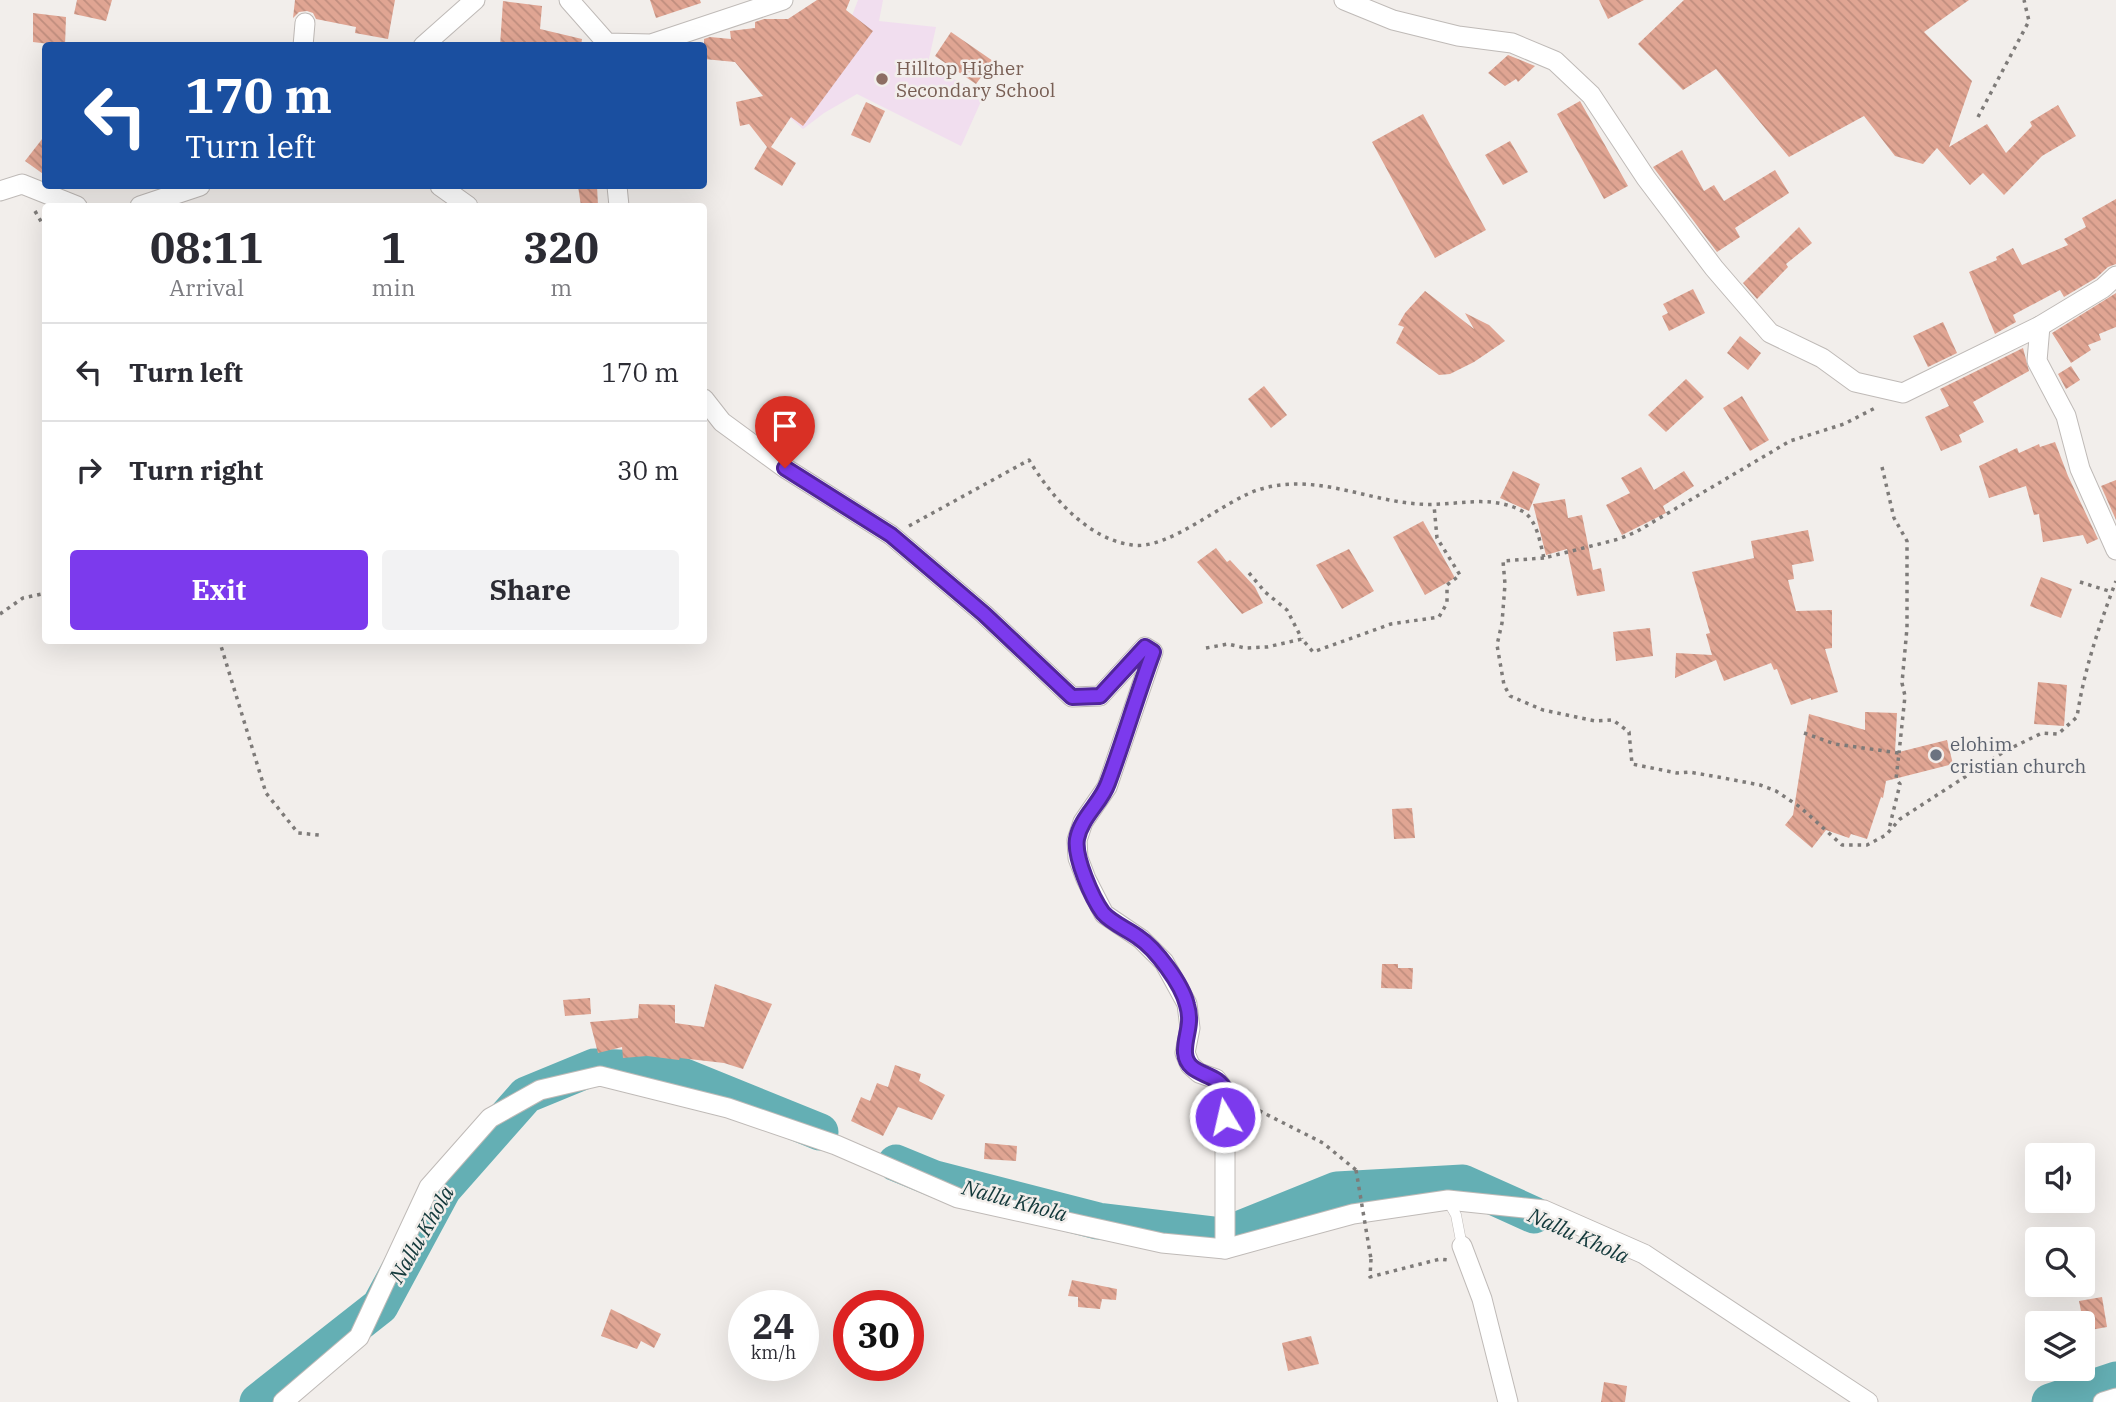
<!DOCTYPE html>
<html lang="en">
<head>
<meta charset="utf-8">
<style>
	body { margin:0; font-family:"IBM Plex Serif",serif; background:#f2f2f3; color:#2b2b33; height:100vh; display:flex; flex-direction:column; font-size:26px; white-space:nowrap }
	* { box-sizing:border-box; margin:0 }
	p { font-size:23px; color:#7c7c81 }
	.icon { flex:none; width:38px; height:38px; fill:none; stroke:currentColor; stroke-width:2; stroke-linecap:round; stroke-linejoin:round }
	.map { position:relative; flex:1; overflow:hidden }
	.drawer { position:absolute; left:42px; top:203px; width:665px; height:441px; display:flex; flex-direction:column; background:#fff; border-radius:7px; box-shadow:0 7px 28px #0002 }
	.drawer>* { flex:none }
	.top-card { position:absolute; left:42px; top:42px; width:665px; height:147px; border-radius:7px; box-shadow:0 7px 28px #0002; background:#1a4fa0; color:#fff; overflow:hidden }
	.controls { position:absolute; left:2025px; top:1143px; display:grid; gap:14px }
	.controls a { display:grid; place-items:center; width:70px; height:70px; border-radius:7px; background:#fff; box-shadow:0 7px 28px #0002; font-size:35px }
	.speed { position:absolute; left:728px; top:1290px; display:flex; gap:14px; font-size:35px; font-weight:700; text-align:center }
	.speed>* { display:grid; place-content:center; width:91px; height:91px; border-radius:50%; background:#fff; box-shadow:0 7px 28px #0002; line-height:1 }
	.speed small { font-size:18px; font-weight:400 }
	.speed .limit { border:10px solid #d22; background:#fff; color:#111 }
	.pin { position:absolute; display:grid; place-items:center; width:60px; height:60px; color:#fff; margin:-72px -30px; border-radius:50% 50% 50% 0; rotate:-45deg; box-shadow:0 0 7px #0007 }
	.pin .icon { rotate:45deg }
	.me { position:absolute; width:77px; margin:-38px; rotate:351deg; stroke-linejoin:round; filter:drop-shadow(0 0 5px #0008) }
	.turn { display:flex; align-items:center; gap:24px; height:147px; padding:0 28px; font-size:32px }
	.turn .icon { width:91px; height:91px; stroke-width:2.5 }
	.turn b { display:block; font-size:49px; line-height:60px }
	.eta { display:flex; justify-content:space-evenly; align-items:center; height:119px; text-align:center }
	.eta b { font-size:42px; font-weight:800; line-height:49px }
	.action { display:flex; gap:14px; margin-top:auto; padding:14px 28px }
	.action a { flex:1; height:80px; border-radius:7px; background:#7c3aed; color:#fff; font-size:28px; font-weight:800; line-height:80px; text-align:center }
	.action a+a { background:#f2f2f3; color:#2b2b33 }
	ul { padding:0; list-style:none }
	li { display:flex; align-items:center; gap:21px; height:98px; padding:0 28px; border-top:2px solid #e1e1e2 }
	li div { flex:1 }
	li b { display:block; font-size:26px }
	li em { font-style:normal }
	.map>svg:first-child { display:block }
	.education { fill:#f1deef }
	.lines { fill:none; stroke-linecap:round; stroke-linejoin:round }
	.river { stroke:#64afb4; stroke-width:37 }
	.building { fill:url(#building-back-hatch) }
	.service-casing { stroke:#bfbab7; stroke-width:11 }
	.minor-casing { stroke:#bfbab7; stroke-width:21 }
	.path { stroke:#7e7b79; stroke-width:3.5; stroke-dasharray:3.5 5; stroke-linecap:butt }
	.service { stroke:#fff; stroke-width:10 }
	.minor { stroke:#fff; stroke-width:19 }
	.path-bridge { stroke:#7e7b79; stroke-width:3.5; stroke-dasharray:3.5 5; stroke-linecap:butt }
	.route-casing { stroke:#51269a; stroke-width:18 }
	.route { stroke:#7c3aed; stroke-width:12 }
	.education-dot { fill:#8d6e63; stroke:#f2eeeb; stroke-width:2.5 }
	.worship-dot { fill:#6b7280; stroke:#f2eeeb; stroke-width:2.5 }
	.labels { text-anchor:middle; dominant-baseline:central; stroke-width:5; stroke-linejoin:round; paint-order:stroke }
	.education-label { font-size:19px; fill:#785e54; stroke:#f2eeeb; text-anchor:start }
	.worship-label { font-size:19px; fill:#5b616d; stroke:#f2eeeb; text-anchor:start }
	.water-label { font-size:21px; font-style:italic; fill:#12383a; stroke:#f2eeeb }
</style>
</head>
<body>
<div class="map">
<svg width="2116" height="1402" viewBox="0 0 2116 1402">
	<defs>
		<pattern id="building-back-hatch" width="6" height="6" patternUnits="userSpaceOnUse" patternTransform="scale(1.75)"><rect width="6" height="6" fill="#e0a593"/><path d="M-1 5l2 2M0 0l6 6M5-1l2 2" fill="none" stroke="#bf8d7e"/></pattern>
	</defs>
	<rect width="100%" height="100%" fill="#f2eeeb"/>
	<!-- education -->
	<polygon class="education" points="858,0 883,0 879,21 936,27 928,63 983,97 961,146 857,94 824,113 803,129 786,114 848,26"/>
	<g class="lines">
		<!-- river -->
		<g class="river">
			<polyline points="896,1163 935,1179 1098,1221 1223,1236 1337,1190 1463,1183 1534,1215"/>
			<polyline points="258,1402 380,1306 443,1189 526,1095 594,1067 667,1070 820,1132"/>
			<polyline points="2050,1402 2116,1380"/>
		</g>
	</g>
	<!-- building -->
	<g class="building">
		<polygon points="77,0 112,0 106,21 74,14"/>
		<polygon points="295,0 395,0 388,39 355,33 356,27 316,19 313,13 307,11 299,12 293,18"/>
		<polygon points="650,0 700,0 701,3 656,18"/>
		<polygon points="817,0 850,0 846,10 873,31 803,126 791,117 771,147 796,163 782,186 754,169 767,147 749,124 740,126 736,102 763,96 735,62 704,59 704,39 710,37 731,39 730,31 755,28 755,22 764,19 788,19"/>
		<polygon points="1599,0 1644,0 1608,19"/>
		<polygon points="1684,0 1969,0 1924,32 1972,81 1949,147 1987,124 2006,153 2032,126 2030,122 2058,105 2076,136 2042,156 2004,195 1983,173 1970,185 1937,148 1923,164 1895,156 1864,116 1789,157 1716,69 1683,90 1638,44"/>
		<polygon points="503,1 542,6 540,29 582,39 581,46 500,46"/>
		<polygon points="33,13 66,17 65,46 33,42"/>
		<polygon points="951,32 993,61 976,84 935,56"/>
		<polygon points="1508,55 1535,66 1518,82 1516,79 1505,86 1488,73"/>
		<polygon points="1580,101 1628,186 1604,199 1557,114"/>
		<polygon points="866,102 885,111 870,143 851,135"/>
		<polygon points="1423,114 1486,230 1435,258 1372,142"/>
		<polygon points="46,134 46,176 25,161"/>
		<polygon points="1510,141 1528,172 1503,185 1485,155"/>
		<polygon points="1682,150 1704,191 1714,185 1724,201 1775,170 1789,193 1735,228 1740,237 1717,252 1653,167"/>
		<polygon points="578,186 597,186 598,206 581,206"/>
		<polygon points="2116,199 2116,264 2108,267 2096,278 2064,297 2060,290 2013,315 2016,322 1995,334 1969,272 1997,260 1996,257 2013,248 2022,265 2068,245 2064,239 2086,227 2082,218"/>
		<polygon points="1799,227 1812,243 1786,264 1788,267 1757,299 1743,283"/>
		<polygon points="1693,289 1705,313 1669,331 1662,316 1668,313 1663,304"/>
		<polygon points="1425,291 1474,329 1465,313 1489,325 1505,341 1474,362 1450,374 1439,375 1396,343 1404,327 1398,325 1405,313"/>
		<polygon points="2116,293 2116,327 2099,334 2101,340 2088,345 2091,350 2071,363 2052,333"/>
		<polygon points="1943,322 1957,353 1928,367 1913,336"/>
		<polygon points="1740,336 1761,353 1748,370 1727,353"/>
		<polygon points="2023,348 2029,371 1973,402 1984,422 1959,435 1962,442 1941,451 1925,417 1949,406 1940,389"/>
		<polygon points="2071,366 2080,380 2066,389 2058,374"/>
		<polygon points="1686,379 1704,397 1666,432 1648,415"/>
		<polygon points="1264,386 1287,415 1271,428 1248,399"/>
		<polygon points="1742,396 1769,440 1750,451 1723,408"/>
		<polygon points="2055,442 2068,476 2098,539 2087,544 2083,535 2043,542 2039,514 2034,515 2026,486 1989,498 1979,466 2017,448 2019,453 2039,444 2040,447"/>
		<polygon points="1641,467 1654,490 1684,471 1694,486 1663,506 1666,513 1622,535 1606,505 1630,493 1621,478"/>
		<polygon points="1513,471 1540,484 1529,511 1500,498"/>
		<polygon points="2116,480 2116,520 2101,486"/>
		<polygon points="1565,499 1568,518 1582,515 1593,570 1601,568 1605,591 1577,596 1567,549 1546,555 1533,504"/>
		<polygon points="1423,521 1455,578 1425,595 1393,537"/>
		<polygon points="1808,530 1814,561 1792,565 1794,579 1788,580 1796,611 1832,610 1832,648 1825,649 1838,692 1811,700 1811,698 1791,705 1777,669 1774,670 1771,663 1724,681 1716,660 1675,678 1676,653 1712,655 1706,634 1710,633 1692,572 1754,558 1751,541"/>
		<polygon points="1216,548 1227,562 1230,560 1255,587 1263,603 1242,614 1197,562"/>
		<polygon points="1349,549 1374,591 1342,609 1316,565"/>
		<polygon points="2041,577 2072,589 2061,618 2030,606"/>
		<polygon points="1650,628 1653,656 1616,661 1613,632"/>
		<polygon points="2038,682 2067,685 2064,726 2034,724"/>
		<polygon points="1865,712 1897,713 1895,753 1947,740 1953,764 1886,781 1883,798 1881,797 1867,839 1851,834 1849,838 1826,830 1812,848 1785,825 1793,815 1809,714 1865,730"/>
		<polygon points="1412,808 1415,838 1394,839 1392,809"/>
		<polygon points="1382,964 1398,964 1398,968 1413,968 1412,989 1381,988"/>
		<polygon points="715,984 772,1004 743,1069 724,1063 680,1058 679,1060 647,1056 623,1058 622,1047 598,1053 590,1022 638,1018 639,1004 675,1005 675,1023 704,1027"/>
		<polygon points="590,998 591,1014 565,1016 563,1000"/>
		<polygon points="895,1065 921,1074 919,1081 945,1095 932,1120 898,1107 883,1136 851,1121 861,1097 870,1101 877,1083 888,1087"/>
		<polygon points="985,1143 1017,1146 1016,1161 984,1159"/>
		<polygon points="1072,1280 1117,1289 1116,1300 1102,1299 1100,1309 1078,1307 1078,1297 1068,1296"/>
		<polygon points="2102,1297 2107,1327 2085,1331 2079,1301"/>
		<polygon points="611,1309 661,1334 654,1348 641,1341 637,1349 601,1336"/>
		<polygon points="1311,1336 1319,1364 1288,1371 1282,1343"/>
		<polygon points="1604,1382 1627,1386 1625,1402 1601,1402"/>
	</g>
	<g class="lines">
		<defs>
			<polyline id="service" points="1448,1201 1456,1215 1462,1246"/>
			<g id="minor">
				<polyline points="569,0 607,43 651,44 783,0"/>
				<polyline points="1344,0 1393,20 1458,36 1512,43 1555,61 1591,95 1646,178 1714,268 1770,333 1822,358 1855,382 1903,393 2040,326 2103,288 2116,276"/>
				<polyline points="303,46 305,23"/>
				<polyline points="423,46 475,0"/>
				<polyline points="440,186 468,206"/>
				<polyline points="617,186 619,206"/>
				<polyline points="0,191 22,184 77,206"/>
				<polyline points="140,206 200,186"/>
				<polyline points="2040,326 2037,361 2066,416 2080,469 2116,550"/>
				<polyline points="704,399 722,422 785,468 891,535 984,614 1072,697 1100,696 1145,647 1153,652 1107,787 1083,822 1077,840 1078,858 1086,879 1104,914 1141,939 1164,962 1187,1004 1190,1028 1185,1053 1190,1065 1199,1073 1216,1079 1225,1091 1225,1249"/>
				<polyline points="1462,1246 1482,1299 1508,1402"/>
				<polyline points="283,1402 359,1337 429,1187 490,1118 540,1090 600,1076 728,1108 836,1145 958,1198 1162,1243 1225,1249 1353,1214 1448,1200 1544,1210 1644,1254 1868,1402"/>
				<polyline points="2103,1402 2116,1398"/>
			</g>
		</defs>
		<!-- service casing -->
		<use href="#service" class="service-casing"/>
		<!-- minor casing -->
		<use href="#minor" class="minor-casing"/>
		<!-- path -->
		<g class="path">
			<polyline points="1978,117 2029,21 2024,0"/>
			<polyline points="35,211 46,230"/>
			<polyline points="1882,467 1894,518 1907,541 1907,628 1902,683 1905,696 1899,753"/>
			<path d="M909 526 1029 460C1051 496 1087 539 1132 545 1169 551 1225 499 1261 489 1315 473 1365 500 1418 504 1454 507 1488 493 1522 511 1537 519 1540 543 1544 558L1619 539 1636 532 1790 441 1844 424 1877 407"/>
			<path d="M1544 558 1503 561 1505 584 1502 623 1497 645 1504 685 1510 696 1543 710 1595 721 1613 720 1629 732 1632 764 1677 773 1689 772 1718 777 1760 785 1776 791 1800 807 1842 845H1867L1886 835 1900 819 2005 751 2042 733 2058 734 2077 717C2084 670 2099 626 2116 581"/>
			<polyline points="1249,573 1265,592 1287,610 1302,639"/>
			<polyline points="2080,582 2112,592"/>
			<polyline points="0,614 23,598 46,593"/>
			<polyline points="217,640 221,646 266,793 298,833 319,835"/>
			<polyline points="1206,648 1228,644 1245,648 1267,647 1302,639 1313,652 1391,624 1439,617 1447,603 1447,585 1460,575 1437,538 1434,505"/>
			<polyline points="1804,733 1835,744 1899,753 1896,779 1900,784 1889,829"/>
			<polyline points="1244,1103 1323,1143 1356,1170"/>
			<polyline points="1371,1259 1370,1277 1440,1259 1448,1260"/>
		</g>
		<!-- service -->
		<use href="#service" class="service"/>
		<!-- minor -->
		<use href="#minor" class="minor"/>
		<!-- path-bridge -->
		<polyline class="path-bridge" points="1356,1170 1371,1259"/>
	</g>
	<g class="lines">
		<defs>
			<path id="route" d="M785 468 891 535 984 614 1072 697 1100 696 1145 647 1153 652C1137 695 1124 740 1108 783 1101 803 1081 817 1077 839 1074 857 1092 898 1103 913 1112 923 1127 929 1138 937 1156 949 1182 984 1187 1005 1193 1025 1184 1037 1185 1053 1187 1077 1218 1071 1225 1091 1227 1098 1225 1110 1225 1117"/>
		</defs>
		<!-- route casing -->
		<use href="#route" class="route-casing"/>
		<!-- route -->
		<use href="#route" class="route"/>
	</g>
	<!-- markers -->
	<circle class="education-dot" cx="882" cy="79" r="7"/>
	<circle class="worship-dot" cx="1936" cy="755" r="7"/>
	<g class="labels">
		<!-- education labels -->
		<g class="education-label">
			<text x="896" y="68">Hilltop Higher<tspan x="896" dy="22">Secondary School</tspan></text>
		</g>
		<!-- worship labels -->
		<g class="worship-label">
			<text x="1950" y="744">elohim<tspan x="1950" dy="22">cristian church</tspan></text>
		</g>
		<!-- water labels -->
		<g class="water-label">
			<text transform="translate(1015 1200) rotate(15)">Nallu Khola</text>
			<text transform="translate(421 1234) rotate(-60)">Nallu Khola</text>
			<text transform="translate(1579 1235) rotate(24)">Nallu Khola</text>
		</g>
	</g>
</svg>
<div class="controls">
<a><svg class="icon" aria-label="sound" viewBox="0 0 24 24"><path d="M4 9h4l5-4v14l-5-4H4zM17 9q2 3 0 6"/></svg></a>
<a><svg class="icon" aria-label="search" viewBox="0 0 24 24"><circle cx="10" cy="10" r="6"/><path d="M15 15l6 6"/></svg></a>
<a><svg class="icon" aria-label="layers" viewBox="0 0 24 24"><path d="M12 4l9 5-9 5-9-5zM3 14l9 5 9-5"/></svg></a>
</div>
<div class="speed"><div>24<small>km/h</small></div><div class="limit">30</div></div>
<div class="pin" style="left:785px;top:468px;background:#d93025"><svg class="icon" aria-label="arrive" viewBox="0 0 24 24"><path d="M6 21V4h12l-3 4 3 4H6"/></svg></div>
<svg class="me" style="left:1225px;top:1117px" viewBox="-20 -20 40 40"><circle r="17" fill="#7c3aed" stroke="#fff" stroke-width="3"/><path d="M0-11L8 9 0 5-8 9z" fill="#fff"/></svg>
<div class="top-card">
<div class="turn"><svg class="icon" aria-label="left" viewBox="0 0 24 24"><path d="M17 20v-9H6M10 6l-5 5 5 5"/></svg><div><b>170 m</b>Turn left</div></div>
</div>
<section class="drawer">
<div class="eta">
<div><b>08:11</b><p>Arrival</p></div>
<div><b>1</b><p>min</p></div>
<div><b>320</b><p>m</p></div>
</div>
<ul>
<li><svg class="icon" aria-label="left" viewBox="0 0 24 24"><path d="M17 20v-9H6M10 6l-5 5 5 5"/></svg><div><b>Turn left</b></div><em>170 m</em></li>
<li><svg class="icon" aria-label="right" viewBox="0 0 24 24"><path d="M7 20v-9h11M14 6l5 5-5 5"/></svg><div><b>Turn right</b></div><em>30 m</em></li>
</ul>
<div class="action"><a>Exit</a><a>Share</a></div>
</section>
</div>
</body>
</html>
